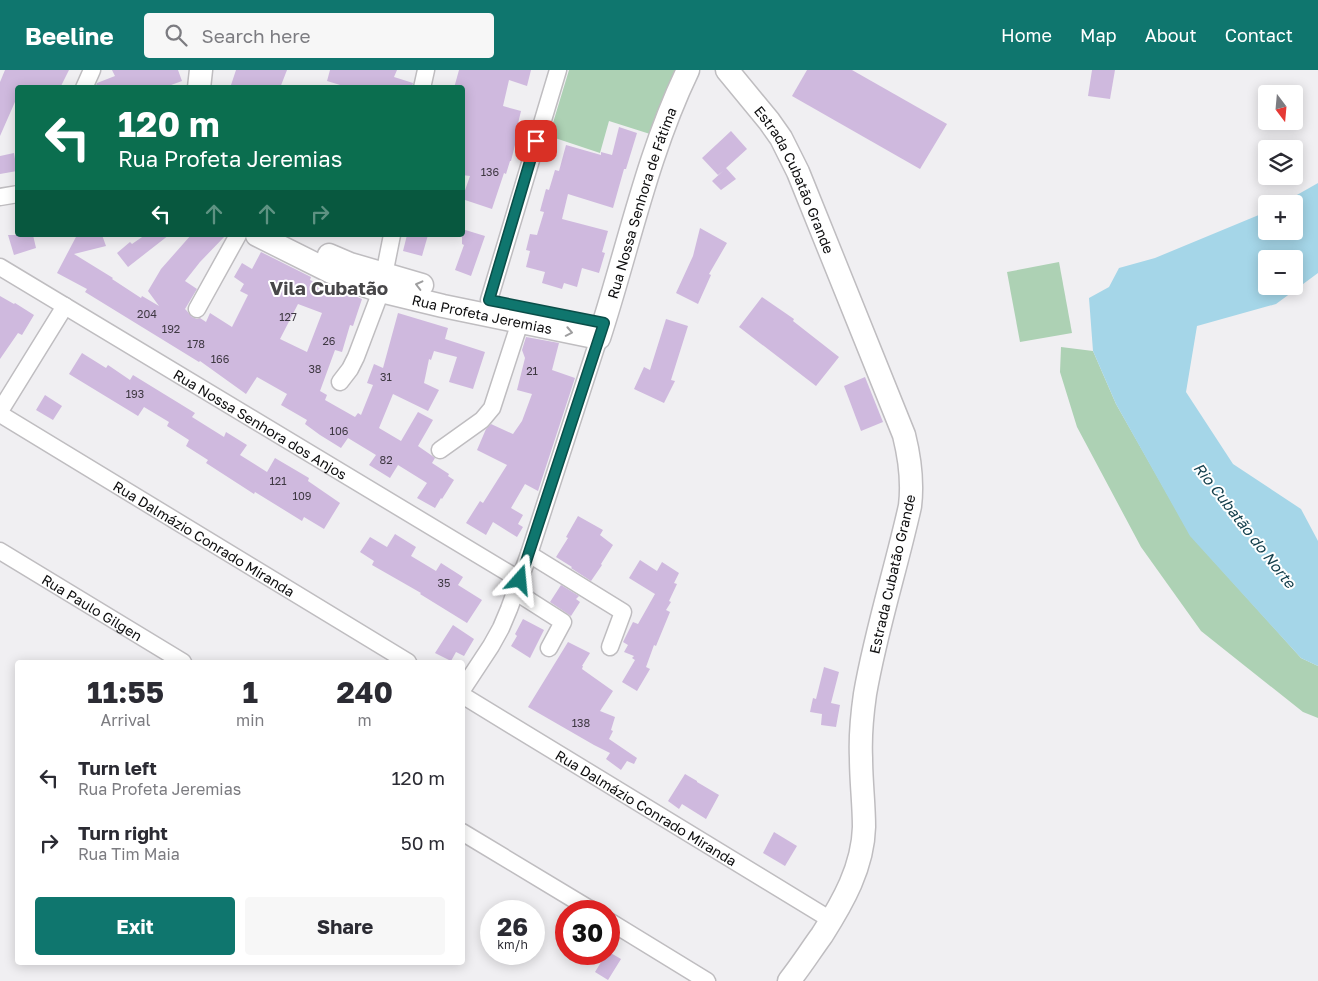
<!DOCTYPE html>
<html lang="en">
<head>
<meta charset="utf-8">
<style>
	body { margin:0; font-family:"Golos Text",sans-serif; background:#f7f7f7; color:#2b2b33; height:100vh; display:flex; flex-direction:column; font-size:19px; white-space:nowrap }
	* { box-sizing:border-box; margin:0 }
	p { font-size:16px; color:#7c7c81 }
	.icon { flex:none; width:28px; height:28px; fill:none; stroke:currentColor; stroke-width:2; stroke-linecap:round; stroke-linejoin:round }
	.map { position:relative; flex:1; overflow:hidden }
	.drawer { position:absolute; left:15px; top:590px; width:450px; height:305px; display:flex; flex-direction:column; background:#fff; border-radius:5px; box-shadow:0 2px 12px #0003 }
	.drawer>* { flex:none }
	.banner { position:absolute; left:15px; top:15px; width:450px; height:152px; border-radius:5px; box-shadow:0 2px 12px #0003; background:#0b6e4f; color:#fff; overflow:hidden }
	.needle { width:32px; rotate:164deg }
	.buttons { position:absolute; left:1258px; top:15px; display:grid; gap:10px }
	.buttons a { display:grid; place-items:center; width:45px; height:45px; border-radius:5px; background:#fff; box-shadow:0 2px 12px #0003; font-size:25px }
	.speed { position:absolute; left:480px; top:830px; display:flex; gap:10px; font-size:25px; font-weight:700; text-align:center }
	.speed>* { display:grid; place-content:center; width:65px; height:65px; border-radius:50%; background:#fff; box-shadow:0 2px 12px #0003; line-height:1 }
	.speed small { font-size:12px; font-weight:400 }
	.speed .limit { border:8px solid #d22; background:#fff; color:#111 }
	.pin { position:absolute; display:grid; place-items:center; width:42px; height:42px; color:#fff; margin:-21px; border-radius:10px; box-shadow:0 2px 8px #0006 }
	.me { position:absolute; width:55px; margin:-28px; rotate:18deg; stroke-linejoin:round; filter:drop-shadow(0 0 4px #0008) }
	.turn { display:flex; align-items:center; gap:18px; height:105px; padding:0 20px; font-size:22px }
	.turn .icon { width:65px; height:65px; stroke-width:2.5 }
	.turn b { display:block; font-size:35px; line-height:42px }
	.lanes { display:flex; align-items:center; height:48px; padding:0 20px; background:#0003; justify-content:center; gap:25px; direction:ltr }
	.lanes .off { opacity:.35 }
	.eta { display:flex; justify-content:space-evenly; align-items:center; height:85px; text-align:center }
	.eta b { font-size:30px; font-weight:700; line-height:35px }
	.cta { display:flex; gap:10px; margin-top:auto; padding:10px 20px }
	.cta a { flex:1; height:58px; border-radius:5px; background:#0f766e; color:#fff; font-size:20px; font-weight:700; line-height:58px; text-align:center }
	.cta a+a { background:#f7f7f7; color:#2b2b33 }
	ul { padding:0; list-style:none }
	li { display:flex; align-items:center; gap:15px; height:65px; padding:0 20px }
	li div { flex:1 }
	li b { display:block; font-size:19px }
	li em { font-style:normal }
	header { display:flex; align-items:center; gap:30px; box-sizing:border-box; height:70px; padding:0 25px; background:#0f766e; color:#fff }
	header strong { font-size:24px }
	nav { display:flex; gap:28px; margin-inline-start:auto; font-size:18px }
	.search { width:350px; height:45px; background:#f7f7f7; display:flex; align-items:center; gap:12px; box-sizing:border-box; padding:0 18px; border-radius:5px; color:#7c7c81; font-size:19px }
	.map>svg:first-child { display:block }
	.green { fill:#add1b4 }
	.water { fill:#a5d6e8; fill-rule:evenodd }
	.building { fill:#cfb9de; fill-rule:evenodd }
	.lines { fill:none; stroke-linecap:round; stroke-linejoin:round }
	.street-casing { stroke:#bfbdc0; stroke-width:19 }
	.secondary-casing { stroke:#bfbdc0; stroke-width:25 }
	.street { stroke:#fff; stroke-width:16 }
	.secondary { stroke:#fff; stroke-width:22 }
	.oneway { stroke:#9e9e9f }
	.route-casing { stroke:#0a4d48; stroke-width:12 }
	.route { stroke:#0f766e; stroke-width:9 }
	.labels { text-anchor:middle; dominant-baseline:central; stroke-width:4; stroke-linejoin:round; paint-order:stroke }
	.number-label { font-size:11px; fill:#3e3842 }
	.street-label { font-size:14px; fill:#0d0d0e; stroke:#fff }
	.water-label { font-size:15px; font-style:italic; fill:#113d4a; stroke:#fff }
	.district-label { font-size:19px; font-weight:bold; fill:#484749; stroke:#fff }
</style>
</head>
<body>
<header>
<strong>Beeline</strong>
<div class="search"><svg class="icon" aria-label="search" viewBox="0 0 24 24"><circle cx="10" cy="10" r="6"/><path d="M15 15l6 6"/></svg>Search here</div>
<nav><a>Home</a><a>Map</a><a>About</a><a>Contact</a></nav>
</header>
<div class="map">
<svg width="1318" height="911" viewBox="0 0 1318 911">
	<rect width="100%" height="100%" fill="#f0eff2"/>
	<!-- green -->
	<g class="green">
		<polygon points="569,0 679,0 650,64 609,51 600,83 549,66"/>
		<polygon points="1059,192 1072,263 1020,272 1007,202"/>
		<polygon points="1061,277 1093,281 1116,334 1191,466 1301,588 1318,596 1318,648 1303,642 1201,561 1141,477 1077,357 1060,302"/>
	</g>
	<!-- water -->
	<path class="water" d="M1318 113V203L1276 234 1197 256 1186 322 1233 394 1301 439 1318 471V596L1301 588 1190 466 1116 334 1093 281 1089 228 1109 217 1119 198 1155 188 1266 142V161H1294V134H1281ZM1266 189H1294V216H1266Z"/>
	<!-- building -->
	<g class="building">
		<polygon points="5,0 69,0 60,18 26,18 21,15 20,18 18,18 18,25 0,66 0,12"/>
		<polygon points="112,0 178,0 182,11 163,18 95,18 97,13 115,6"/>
		<polygon points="236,0 287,0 280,18 230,18"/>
		<polygon points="330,0 397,0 394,7 413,13 412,18 350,18 327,11"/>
		<polygon points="459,0 531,0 527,16 509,10 503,36 521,41 515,66 517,67 511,91 510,91 506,104 504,103 492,139 462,129 470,106 462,105 462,18 454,18"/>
		<polygon points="807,0 852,0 947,54 920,99 792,26"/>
		<polygon points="1092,0 1115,0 1110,29 1088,26"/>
		<polygon points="619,57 637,63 626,99 624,99 613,138 568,124 562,149 608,161 602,182 605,183 599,203 582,198 577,217 564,213 562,219 542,213 545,202 526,197 530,181 526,180 530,164 537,165 544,142 540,141 546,119 549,120 555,100 559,101 566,75 601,85 601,82 612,85"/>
		<polygon points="731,61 747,79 726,98 736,109 721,120 712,111 723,101 718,105 702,88"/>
		<polygon points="14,83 17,101 0,104 0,86"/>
		<polygon points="700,158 727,173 709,204 711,205 698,234 676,223 693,186"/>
		<polygon points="462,159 485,166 471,206 455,200 464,175 462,174"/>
		<polygon points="8,165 33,165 36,178 14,185"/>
		<path d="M77 165H102L106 176 74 184 113 208 112 209 141 228 142 226 159 236 148 221 161 199 191 165H226L200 192 185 211 197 219 185 239 187 241 192 247 197 249 200 248 206 252 210 243 232 257 248 225 240 221 244 214 234 207 242 193 252 199 261 182 311 207 310 210 340 223 341 220 362 229 353 256 350 255 342 282 335 280 320 321 327 325 325 330 355 347 358 343 361 345 373 315 367 313 374 294 383 298 398 243 448 258 445 269 485 282 473 319 449 312 457 287 434 281 431 290 429 289 424 313 439 320 428 341 393 324 379 358 401 371 418 342 433 350 418 376 431 385 435 388 432 393 449 404 448 406 454 410 442 429 441 428 435 438 417 428 427 413 398 395 390 408 369 395 376 385 348 368 341 378 320 365 305 354 307 350 281 335 287 324 257 307 246 324 200 291 199 292 85 222 87 219 57 203ZM298 234 322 243 307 282 280 269Z"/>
		<polygon points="145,165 169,165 128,197 117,183 130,172 132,174"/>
		<polygon points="407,165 428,165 422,186 403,181"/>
		<polygon points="0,226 14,234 15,233 34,245 22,265 18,263 0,289"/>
		<polygon points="762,227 794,249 793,251 839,287 816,316 739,257"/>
		<polygon points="666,249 688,256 671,310 675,311 664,333 634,319 644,297 650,300"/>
		<polygon points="526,267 559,273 552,300 575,308 538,421 525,414 511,438 523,445 518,454 523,457 517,467 493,452 486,465 466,453 480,431 483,433 507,395 477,380 486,359 491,354 513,364 522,351 532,324 517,320 525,288 522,280"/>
		<polygon points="82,283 106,298 108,295 130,310 133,305 195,343 192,347 224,367 226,362 247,375 240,385 267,402 275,388 309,408 308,411 340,433 324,459 304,447 302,451 255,422 254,424 206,393 208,390 186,376 189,370 167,356 169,352 144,337 138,346 69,304"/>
		<polygon points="865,307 883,352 861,361 844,316"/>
		<polygon points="45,325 62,336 53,350 36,340"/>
		<polygon points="578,446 603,460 600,465 613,475 601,494 602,495 591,511 571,498 572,497 556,487 568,468 566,467"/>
		<polygon points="395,464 416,477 411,486 436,501 441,493 463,507 458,515 482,530 467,553 420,524 421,523 372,495 374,491 360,482 370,467 387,477"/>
		<polygon points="640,490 657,501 662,492 679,503 674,513 677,514 669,531 671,532 666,540 670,542 656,576 654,575 646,597 650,599 637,621 622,612 635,590 632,588 634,586 624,582 628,575 623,572 633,552 638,554 655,524 629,508"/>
		<polygon points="561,515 579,526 576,529 580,532 571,546 550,532"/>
		<polygon points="523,549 544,560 530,588 511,576 517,566 515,564"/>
		<polygon points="453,555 474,569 464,586 456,582 451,591 435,583"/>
		<polygon points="568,572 590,583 582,596 583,596 582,599 613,621 600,641 615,647 611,660 613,661 609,669 637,688 634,694 627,691 621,700 606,689 610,683 594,675 528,637"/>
		<polygon points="824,597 839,602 831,633 840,635 836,657 821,655 822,644 810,642 813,628 816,629"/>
		<polygon points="685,704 697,711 697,712 719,725 706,749 682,734 679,739 668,731"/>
		<polygon points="774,762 797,776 785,796 763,783"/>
		<polygon points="609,882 621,889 608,910 595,902 606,884 609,884"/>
	</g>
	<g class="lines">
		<defs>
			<g id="street">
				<polyline points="84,18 92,0"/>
				<polyline points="422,18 426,0"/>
				<polyline points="0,127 18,124"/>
				<path id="s1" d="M0 197 520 510"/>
				<polyline points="384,205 392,165"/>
				<polyline points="489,230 558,0"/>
				<polyline points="197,239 238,165"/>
				<polyline points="340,312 350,299 356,287 381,221"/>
				<polyline points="0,341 65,236"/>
				<path id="s2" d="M0 344 408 592"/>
				<polyline points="440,380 482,350 492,338 520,252"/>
				<path id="s3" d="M0 481 183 592"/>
				<polyline points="529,484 623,542 610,577"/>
				<polyline points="516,522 563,552 549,578"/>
				<polyline points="462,620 491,576 501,558 509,539 529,484 599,268"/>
				<path id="s4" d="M462 625 831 850"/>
				<polyline points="462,762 593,841"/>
				<polyline points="609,851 707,911"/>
			</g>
			<g id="secondary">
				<path id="s5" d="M727 0 769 51 781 68 798 102 904 365C910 389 913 411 910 436 896 499 876 560 865 624 862 645 860 667 861 688 861 711 864 734 864 757 863 797 843 832 822 865 811 880 801 896 789 911"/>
				<polyline points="199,18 201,0"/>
				<path id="s6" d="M257 165 331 202 354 212 381 221 443 236 599 268C628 179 647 85 688 0"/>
				<polyline points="329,185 350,194 422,215"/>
			</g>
		</defs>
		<!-- street casing -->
		<use href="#street" class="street-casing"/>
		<!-- secondary casing -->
		<use href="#secondary" class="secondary-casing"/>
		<!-- street -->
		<use href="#street" class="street"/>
		<!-- secondary -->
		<use href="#secondary" class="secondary"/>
	</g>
	<!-- one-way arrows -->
	<defs><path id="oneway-chevron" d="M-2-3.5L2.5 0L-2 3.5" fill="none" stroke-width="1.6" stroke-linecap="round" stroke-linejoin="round" transform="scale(1.25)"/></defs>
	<g class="oneway">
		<use href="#oneway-chevron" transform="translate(419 215) rotate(-166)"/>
		<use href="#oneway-chevron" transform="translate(569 262) rotate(11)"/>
	</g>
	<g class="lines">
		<defs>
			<polyline id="route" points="520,510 604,253 489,230 536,71"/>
		</defs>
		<!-- route casing -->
		<use href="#route" class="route-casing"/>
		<!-- route -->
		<use href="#route" class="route"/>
	</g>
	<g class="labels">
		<!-- number labels -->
		<g class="number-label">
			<text x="490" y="101">136</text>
			<text x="147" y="243">204</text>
			<text x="288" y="246">127</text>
			<text x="171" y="258">192</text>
			<text x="329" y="270">26</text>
			<text x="196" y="273">178</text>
			<text x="220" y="288">166</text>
			<text x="315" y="298">38</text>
			<text x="532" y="300">21</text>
			<text x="386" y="306">31</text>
			<text x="135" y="323">193</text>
			<text x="339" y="360">106</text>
			<text x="386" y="389">82</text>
			<text x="278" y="410">121</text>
			<text x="302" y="425">109</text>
			<text x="444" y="512">35</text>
			<text x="581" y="652">138</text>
		</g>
		<!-- street labels -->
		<g class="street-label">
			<text stroke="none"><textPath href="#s5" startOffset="130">Estrada Cubatão Grande</textPath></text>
			<text stroke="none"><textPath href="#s6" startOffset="501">Rua Nossa Senhora de Fátima</textPath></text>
			<text stroke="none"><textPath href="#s6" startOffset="240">Rua Profeta Jeremias</textPath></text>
			<text stroke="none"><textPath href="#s1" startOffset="304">Rua Nossa Senhora dos Anjos</textPath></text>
			<text stroke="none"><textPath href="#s2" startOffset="239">Rua Dalmázio Conrado Miranda</textPath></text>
			<text transform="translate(892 504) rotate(-77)">Estrada Cubatão Grande</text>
			<text stroke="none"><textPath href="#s3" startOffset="108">Rua Paulo Gilgen</textPath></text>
			<text stroke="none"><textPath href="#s4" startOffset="216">Rua Dalmázio Conrado Miranda</textPath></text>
		</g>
		<!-- water labels -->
		<g class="water-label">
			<text transform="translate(1245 455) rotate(52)">Rio Cubatão do Norte</text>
		</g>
		<!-- district labels -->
		<g class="district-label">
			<text x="329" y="217">Vila Cubatão</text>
		</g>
	</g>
</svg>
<div class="buttons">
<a><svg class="needle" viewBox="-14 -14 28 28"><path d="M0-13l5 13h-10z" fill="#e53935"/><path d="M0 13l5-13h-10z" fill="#7c7c81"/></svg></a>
<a><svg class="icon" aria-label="layers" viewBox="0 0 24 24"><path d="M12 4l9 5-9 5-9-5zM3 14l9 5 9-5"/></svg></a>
<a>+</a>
<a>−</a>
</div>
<div class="speed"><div>26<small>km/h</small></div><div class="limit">30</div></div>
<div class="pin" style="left:536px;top:71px;background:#d93025"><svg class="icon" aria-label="arrive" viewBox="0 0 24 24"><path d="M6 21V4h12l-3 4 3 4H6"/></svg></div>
<svg class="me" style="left:520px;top:510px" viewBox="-20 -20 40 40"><path d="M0-17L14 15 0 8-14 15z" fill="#0f766e" stroke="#fff" stroke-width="4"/></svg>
<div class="banner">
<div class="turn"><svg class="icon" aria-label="left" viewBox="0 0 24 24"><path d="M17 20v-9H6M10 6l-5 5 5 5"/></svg><div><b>120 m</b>Rua Profeta Jeremias</div></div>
<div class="lanes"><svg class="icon" aria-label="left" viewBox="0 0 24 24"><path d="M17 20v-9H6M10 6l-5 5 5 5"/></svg><svg class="icon off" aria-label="ahead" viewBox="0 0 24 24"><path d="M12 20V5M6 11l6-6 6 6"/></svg><svg class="icon off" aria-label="ahead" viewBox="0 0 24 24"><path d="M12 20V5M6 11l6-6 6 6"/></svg><svg class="icon off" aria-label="right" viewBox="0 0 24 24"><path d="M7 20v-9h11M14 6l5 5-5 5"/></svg></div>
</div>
<section class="drawer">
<div class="eta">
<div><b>11:55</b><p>Arrival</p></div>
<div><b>1</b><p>min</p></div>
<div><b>240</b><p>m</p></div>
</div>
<ul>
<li><svg class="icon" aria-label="left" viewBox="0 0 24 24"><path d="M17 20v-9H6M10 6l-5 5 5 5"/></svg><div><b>Turn left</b><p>Rua Profeta Jeremias</p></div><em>120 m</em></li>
<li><svg class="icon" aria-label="right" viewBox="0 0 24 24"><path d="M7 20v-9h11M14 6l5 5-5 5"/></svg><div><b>Turn right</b><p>Rua Tim Maia</p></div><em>50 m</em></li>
</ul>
<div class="cta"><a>Exit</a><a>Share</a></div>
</section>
</div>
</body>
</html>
